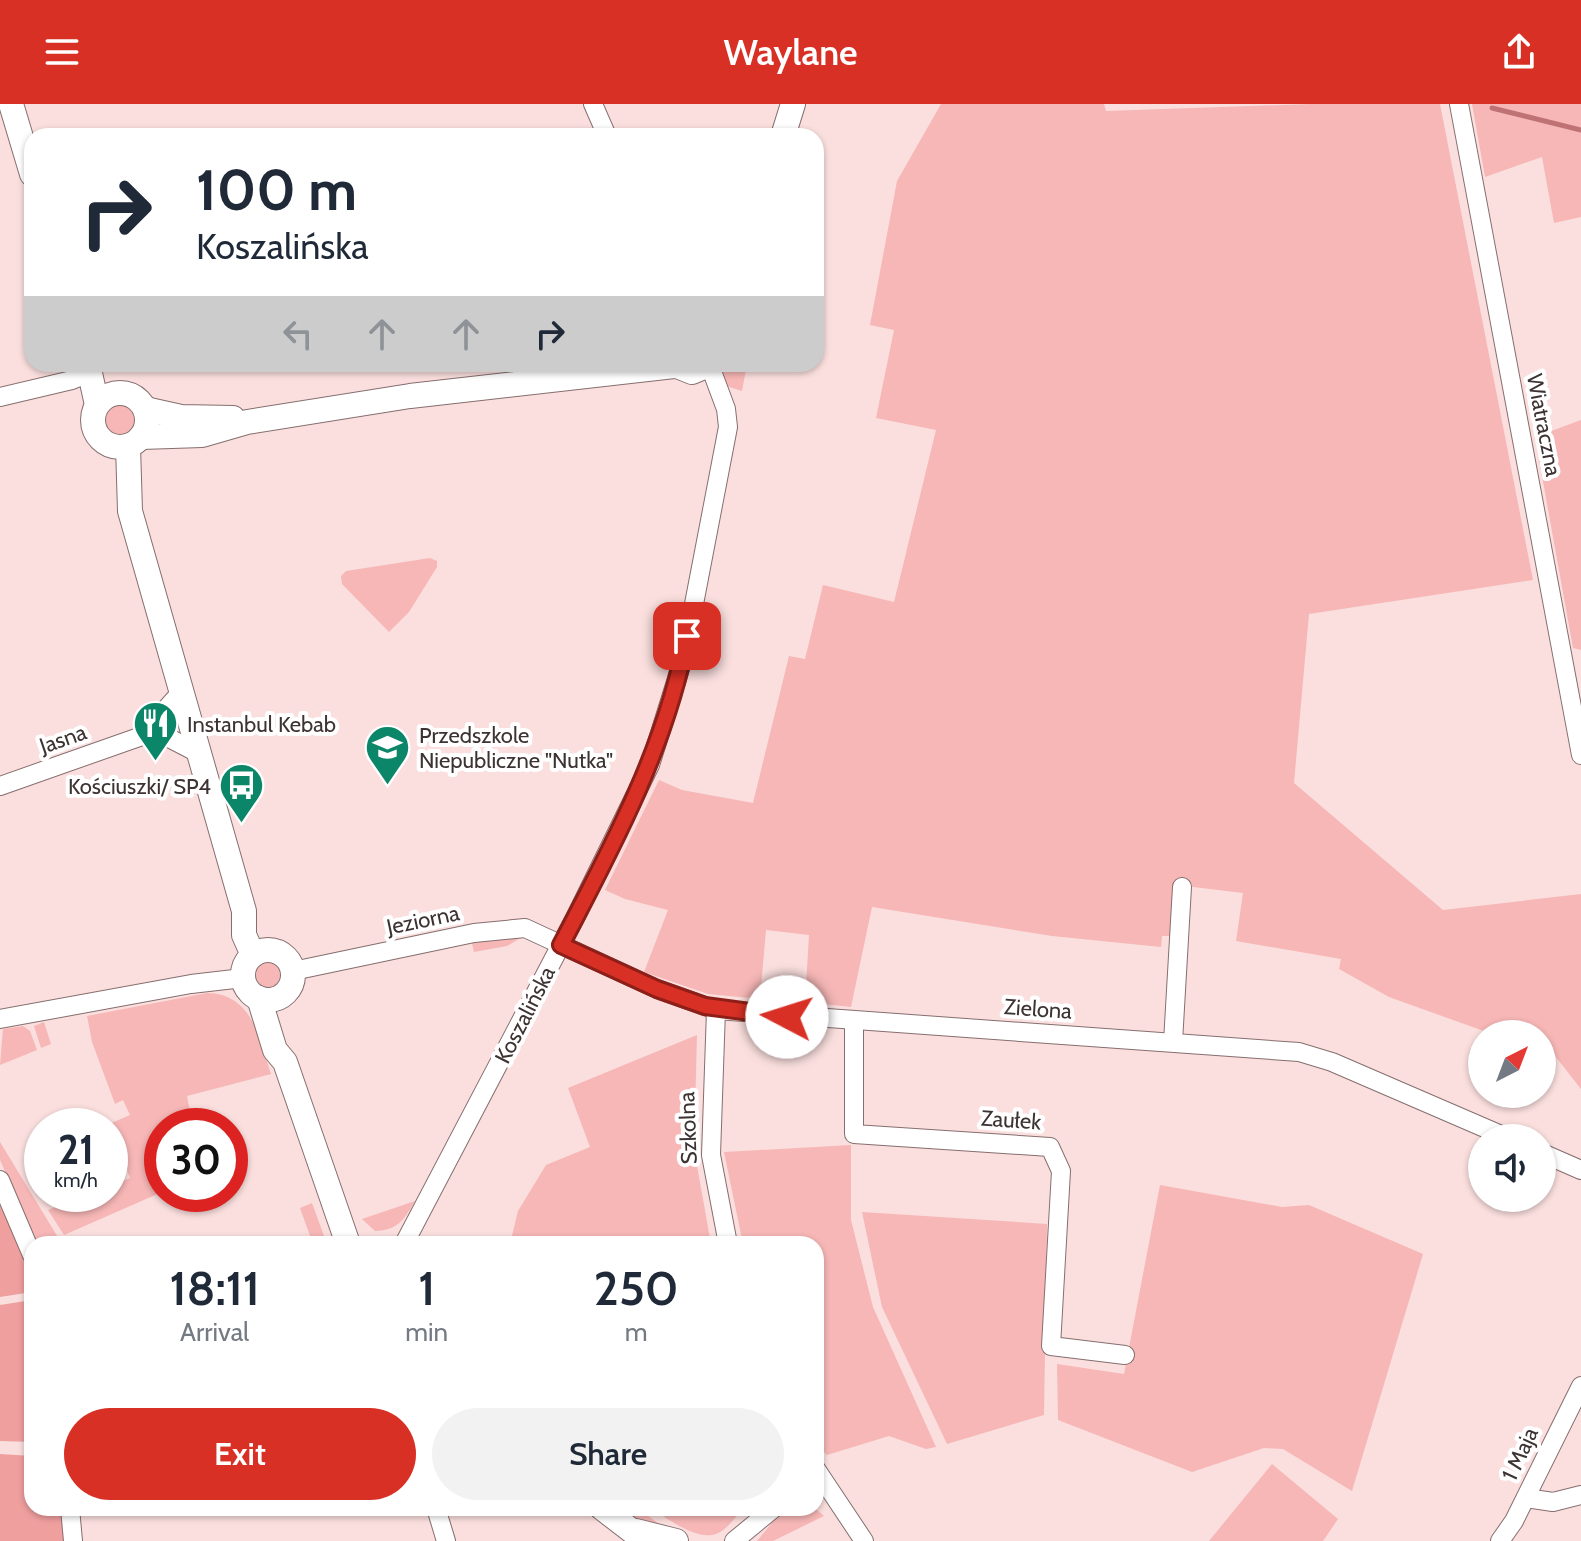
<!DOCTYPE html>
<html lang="en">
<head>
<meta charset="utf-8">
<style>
	body { margin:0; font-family:Cabin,sans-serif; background:#f2f2f3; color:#1f2937; height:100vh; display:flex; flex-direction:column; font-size:30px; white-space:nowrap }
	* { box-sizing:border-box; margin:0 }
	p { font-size:26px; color:#747a83 }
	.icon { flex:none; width:44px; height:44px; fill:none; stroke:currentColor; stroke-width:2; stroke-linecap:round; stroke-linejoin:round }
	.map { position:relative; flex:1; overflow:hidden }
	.side { position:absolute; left:24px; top:1132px; width:800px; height:280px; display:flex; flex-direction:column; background:#fff; border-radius:24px; box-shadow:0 2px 6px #0004 }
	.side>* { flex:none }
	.banner { position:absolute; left:24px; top:24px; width:800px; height:244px; border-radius:24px; box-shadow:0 2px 6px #0004; background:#fff; color:#1f2937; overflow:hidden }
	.needle { width:52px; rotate:42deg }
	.buttons { position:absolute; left:1468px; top:916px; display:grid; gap:16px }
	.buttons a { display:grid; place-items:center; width:88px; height:88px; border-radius:50%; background:#fff; box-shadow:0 2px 6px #0004; font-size:40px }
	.speed { position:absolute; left:24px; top:1004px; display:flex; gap:16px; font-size:40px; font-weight:700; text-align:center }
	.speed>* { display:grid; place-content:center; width:104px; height:104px; border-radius:50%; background:#fff; box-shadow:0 2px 6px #0004; line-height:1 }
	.speed small { font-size:20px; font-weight:400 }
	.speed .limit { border:12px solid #d22; background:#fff; color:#111 }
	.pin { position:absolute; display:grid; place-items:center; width:68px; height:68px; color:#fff; margin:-34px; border-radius:16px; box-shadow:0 4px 12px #0006 }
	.me { position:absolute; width:88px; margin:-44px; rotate:275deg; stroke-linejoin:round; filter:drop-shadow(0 0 6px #0008) }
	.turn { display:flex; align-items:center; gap:28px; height:168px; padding:0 40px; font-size:36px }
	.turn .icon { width:104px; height:104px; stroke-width:2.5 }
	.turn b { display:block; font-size:56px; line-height:68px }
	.lanes { display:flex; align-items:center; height:76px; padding:0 40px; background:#0003; justify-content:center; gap:40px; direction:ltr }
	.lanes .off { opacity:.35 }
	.eta { display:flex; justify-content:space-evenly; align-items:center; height:136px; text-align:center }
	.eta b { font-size:48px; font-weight:600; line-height:56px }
	.cta { display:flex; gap:16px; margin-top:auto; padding:16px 40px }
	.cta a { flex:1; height:92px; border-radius:48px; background:#d93025; color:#fff; font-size:32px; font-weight:600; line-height:92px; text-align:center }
	.cta a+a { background:#f2f2f3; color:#1f2937 }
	header { display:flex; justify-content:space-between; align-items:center; height:104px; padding:0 40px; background:#d93025; color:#fff; font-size:36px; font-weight:600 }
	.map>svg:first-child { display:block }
	.green { fill:#f6b7b6 }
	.forest { fill:#f09f9f }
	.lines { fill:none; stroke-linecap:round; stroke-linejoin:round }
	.stream { stroke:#bf7273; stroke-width:5 }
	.minor-casing { stroke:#866e6e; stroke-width:20 }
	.tertiary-casing { stroke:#866e6e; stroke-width:26 }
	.minor { stroke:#fff; stroke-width:18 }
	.tertiary { stroke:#fff; stroke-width:24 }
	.route-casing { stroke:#8d1f18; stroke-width:20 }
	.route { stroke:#d93025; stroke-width:14 }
	.labels { text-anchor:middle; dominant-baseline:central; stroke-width:8; stroke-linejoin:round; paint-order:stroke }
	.street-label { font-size:22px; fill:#3e3333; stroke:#fff }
	.poi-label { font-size:22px; fill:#3e3333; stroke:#fff; text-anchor:start }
</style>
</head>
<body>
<header><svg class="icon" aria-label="menu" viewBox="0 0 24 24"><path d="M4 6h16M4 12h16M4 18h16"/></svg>Waylane<svg class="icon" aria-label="share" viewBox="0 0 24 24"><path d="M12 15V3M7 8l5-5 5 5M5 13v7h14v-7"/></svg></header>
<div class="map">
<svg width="1581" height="1437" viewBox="0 0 1581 1437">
	<rect width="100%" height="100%" fill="#fadfde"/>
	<!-- green -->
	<g class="green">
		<polygon points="941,0 1104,0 1106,7 1311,0 1440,0 1533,476 1309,510 1294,679 1443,806 1581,790 1581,985 1555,952 1542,946 1542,930 1492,930 1389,893 1339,865 1341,855 1236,837 1243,789 1185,782 1170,832 1162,832 1161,843 1052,832 872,803 851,903 805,898 809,831 766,826 760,895 708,890 644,868 668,806 625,795 605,786 659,676 682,686 753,699 789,552 805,555 823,481 894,498 936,326 876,314 894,226 870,221 897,77"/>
		<polygon points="1472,0 1581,0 1581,113 1554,119 1542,53 1485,73"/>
		<polygon points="720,260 747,260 742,287 723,281"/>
		<circle cx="120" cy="315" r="16"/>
		<polygon points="1581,316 1581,546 1573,544 1535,333"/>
		<polygon points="430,454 437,457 437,463 409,508 389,528 342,480 341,472 346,467"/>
		<polygon points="509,832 522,833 507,842 474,848 472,839"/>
		<circle cx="268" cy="871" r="12"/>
		<path d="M207 889C253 890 259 934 271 970L187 992 193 1022H162V1088L64 1131 48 1106 89 1090H110V1082L130 1074 109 1020 130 1011 123 996 115 1000 92 938 87 912Z"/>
		<polygon points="44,918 51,940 41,944 34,922"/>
		<polygon points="23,922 30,927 37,946 0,961 3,925"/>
		<polygon points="697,931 694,1045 711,1140 510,1140 518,1107 546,1061 590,1043 568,984"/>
		<polygon points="0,1038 62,1140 37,1140 0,1056"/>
		<polygon points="851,1041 851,1116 873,1203 936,1343 926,1345 889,1332 827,1351 816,1340 816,1140 743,1140 724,1048"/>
		<polygon points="1160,1081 1282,1103 1309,1101 1423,1150 1352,1387 1283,1345 1264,1344 1192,1368 1058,1316 1057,1260 1124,1270"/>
		<path d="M415 1097C404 1116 398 1126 375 1127L362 1115Z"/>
		<polygon points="312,1099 327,1140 313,1140 300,1104"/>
		<polygon points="862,1108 1047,1120 1044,1311 947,1340 882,1203"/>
		<polygon points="1272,1360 1338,1415 1323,1437 1209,1437"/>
		<polygon points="618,1404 638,1404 663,1423 643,1418"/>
		<path d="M651 1404H744C736 1412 727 1426 716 1430 697 1437 666 1414 651 1404Z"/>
		<polygon points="784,1404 815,1404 824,1412 773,1437 757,1437"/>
	</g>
	<!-- forest -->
	<g class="forest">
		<polygon points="0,1098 29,1168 32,1188 0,1193"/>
		<polygon points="32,1196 32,1338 0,1337 0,1201"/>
		<polygon points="0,1350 32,1352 32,1404 62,1404 65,1437 0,1437"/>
	</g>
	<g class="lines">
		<!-- stream -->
		<polyline class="stream" points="1492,4 1581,26"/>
		<defs>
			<g id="minor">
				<polyline points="593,0 607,32"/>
				<polyline points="1459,0 1581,651"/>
				<polyline points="0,293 72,276 91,268"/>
				<polyline points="142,632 182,587"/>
				<polyline points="0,682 142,632 169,634 200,650"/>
				<polyline points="293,867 474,829 525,824 657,885 716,906 1299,948 1332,958 1508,1034"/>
				<polyline points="716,906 711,1051 728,1140"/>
				<polyline points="0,915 191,880 243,874"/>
				<polyline points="854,918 854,1030 1050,1043 1061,1067 1051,1242 1125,1251"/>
				<polyline points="1173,938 1182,783"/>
				<polyline points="1542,1049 1581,1066"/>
				<polyline points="0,1076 32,1151"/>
				<polyline points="404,1140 575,814 650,661 684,552 728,323 726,305 710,262"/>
				<polyline points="816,1365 864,1437"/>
				<polyline points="1526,1394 1553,1398 1581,1391"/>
				<polyline points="70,1404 73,1437"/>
				<polyline points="436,1404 446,1437"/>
				<polyline points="734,1437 774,1404"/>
				<polyline points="1500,1437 1514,1417 1581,1282"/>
			</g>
			<g id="tertiary">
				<polyline points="11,0 32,70"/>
				<polyline points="783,32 793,0"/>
				<polyline points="88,260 97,301"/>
				<polyline points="672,260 692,268 711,260"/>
				<circle cx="120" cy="316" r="27"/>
				<polyline points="145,305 181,313 233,314"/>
				<polyline points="141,333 202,331 247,318 410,292 674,262"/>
				<polyline points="128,342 130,407 244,807 244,831 253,851"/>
				<circle cx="268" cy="871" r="25"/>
				<polyline points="259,894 275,946 285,958 348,1140"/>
				<polyline points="602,1404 645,1437"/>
				<polyline points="636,1427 676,1437"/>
			</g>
		</defs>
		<!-- minor casing -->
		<use href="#minor" class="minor-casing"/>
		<!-- tertiary casing -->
		<use href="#tertiary" class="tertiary-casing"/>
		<!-- minor -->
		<use href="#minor" class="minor"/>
		<!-- tertiary -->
		<use href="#tertiary" class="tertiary"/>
	</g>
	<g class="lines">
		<defs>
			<path id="route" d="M687 532C666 643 613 742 561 841L657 885 705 902 787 913"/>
		</defs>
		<!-- route casing -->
		<use href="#route" class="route-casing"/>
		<!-- route -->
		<use href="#route" class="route"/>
	</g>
	<!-- icons -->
	<defs>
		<symbol id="restaurant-pin" viewBox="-11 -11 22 30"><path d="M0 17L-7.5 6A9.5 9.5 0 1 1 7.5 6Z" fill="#0c8668" stroke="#fff"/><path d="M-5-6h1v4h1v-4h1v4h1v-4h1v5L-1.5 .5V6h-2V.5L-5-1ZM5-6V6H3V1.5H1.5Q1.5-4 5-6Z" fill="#fff"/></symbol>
		<symbol id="school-pin" viewBox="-11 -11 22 30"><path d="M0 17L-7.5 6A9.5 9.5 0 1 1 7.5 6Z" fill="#0c8668" stroke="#fff"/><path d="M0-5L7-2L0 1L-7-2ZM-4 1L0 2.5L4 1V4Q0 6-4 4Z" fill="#fff"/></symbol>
		<symbol id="bus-pin" viewBox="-11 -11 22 30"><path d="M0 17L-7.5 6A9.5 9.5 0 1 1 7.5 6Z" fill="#0c8668" stroke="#fff"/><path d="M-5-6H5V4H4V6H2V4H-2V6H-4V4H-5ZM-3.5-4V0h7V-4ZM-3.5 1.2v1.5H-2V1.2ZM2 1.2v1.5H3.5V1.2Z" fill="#fff"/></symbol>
	</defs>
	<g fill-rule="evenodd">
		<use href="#restaurant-pin" x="130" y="594" width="51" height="69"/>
		<use href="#school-pin" x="362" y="618" width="51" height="69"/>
		<use href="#bus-pin" x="216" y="656" width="51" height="69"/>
	</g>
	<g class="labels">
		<!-- street labels -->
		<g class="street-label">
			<text transform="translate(1544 321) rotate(79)">Wiatraczna</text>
			<text transform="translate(63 635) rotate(-19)">Jasna</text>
			<text transform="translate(423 816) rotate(-12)">Jeziorna</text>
			<text transform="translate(1038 905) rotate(4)">Zielona</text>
			<text transform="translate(525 911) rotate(-63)">Koszalińska</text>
			<text transform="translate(1011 1016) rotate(4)">Zaułek</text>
			<text transform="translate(688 1024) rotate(-92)">Szkolna</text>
			<text transform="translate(1520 1350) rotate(-65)">1 Maja</text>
		</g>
		<!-- poi labels -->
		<g class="poi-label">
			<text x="187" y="620">Instanbul Kebab</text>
			<text x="419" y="631">Przedszkole<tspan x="419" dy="25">Niepubliczne "Nutka"</tspan></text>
			<text x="211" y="682" text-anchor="end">Kościuszki/ SP4</text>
		</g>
	</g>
</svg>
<div class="buttons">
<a><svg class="needle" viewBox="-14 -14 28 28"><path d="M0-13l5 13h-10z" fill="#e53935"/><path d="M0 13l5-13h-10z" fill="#747a83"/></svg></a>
<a><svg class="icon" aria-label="sound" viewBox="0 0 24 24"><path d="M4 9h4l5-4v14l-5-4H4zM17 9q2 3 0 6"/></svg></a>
</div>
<div class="speed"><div>21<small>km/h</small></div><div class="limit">30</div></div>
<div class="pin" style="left:687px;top:532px;background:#d93025"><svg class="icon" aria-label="arrive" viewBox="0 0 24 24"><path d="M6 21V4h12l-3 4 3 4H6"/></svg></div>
<svg class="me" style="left:787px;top:913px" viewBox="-20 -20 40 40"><circle r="19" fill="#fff"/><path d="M0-13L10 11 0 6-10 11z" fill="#d93025"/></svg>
<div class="banner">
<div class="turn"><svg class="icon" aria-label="right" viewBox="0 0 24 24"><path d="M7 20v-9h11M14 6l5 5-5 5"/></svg><div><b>100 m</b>Koszalińska</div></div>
<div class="lanes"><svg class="icon off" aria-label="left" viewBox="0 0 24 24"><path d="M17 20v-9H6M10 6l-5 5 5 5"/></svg><svg class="icon off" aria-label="ahead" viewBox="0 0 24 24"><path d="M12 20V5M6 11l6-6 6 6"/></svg><svg class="icon off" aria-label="ahead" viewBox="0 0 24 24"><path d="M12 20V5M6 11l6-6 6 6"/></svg><svg class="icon" aria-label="right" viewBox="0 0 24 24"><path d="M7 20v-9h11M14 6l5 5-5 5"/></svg></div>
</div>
<section class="side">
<div class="eta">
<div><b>18:11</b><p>Arrival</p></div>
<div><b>1</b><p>min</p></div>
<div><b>250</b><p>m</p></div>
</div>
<div class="cta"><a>Exit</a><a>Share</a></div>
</section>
</div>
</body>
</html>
